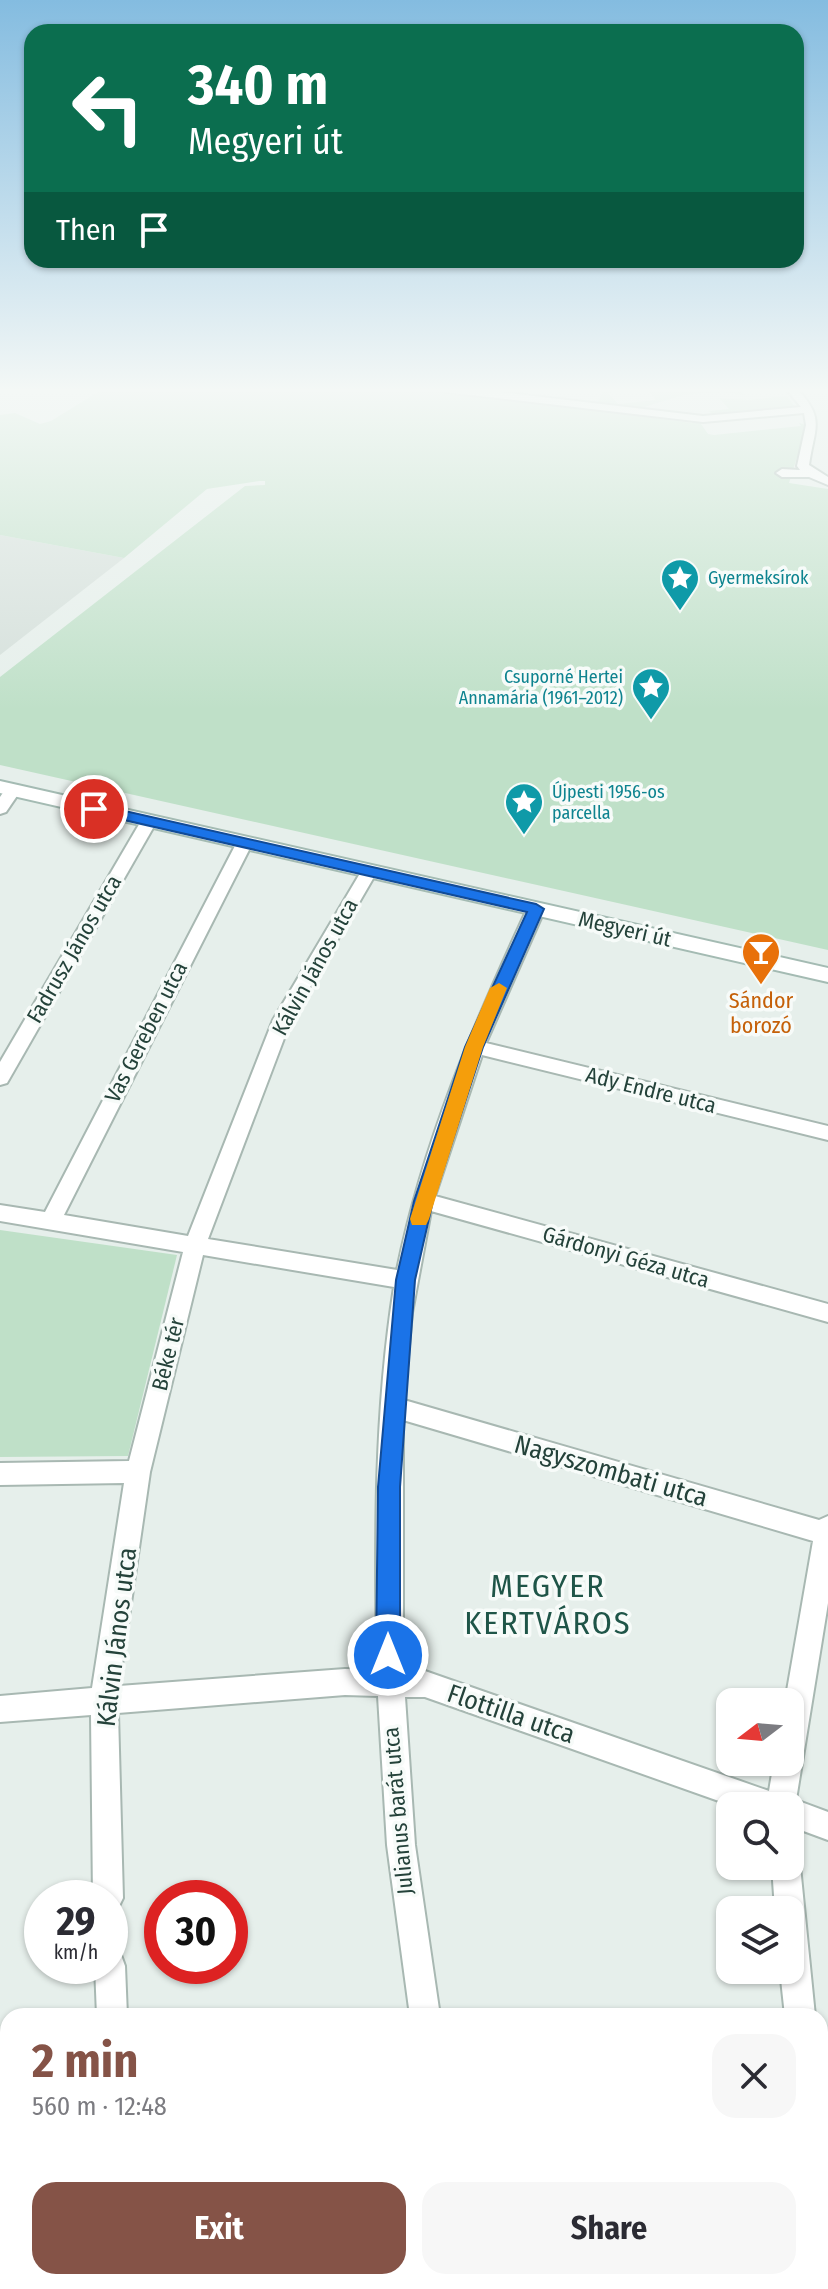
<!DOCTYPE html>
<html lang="en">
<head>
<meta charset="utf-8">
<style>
	body { margin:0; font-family:"Fira Sans Condensed",sans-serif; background:#f7f7f7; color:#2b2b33; height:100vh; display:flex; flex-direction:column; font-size:30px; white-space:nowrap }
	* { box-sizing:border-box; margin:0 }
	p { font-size:26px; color:#7c7c81 }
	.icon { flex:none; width:44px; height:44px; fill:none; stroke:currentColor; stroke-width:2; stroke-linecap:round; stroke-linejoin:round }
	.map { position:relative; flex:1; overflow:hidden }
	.side { position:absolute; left:0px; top:2008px; width:828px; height:282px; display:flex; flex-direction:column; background:#fff; border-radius:24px 24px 0 0; box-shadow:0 2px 6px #0004 }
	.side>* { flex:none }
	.hud { position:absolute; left:24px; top:24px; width:780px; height:244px; border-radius:24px; box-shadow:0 2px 6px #0004; background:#0b6e4f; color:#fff; overflow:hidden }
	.needle { width:52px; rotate:254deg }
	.buttons { position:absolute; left:716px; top:1688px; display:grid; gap:16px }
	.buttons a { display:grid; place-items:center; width:88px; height:88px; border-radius:16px; background:#fff; box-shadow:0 2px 6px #0004; font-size:40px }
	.speed { position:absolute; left:24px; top:1880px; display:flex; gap:16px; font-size:40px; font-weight:700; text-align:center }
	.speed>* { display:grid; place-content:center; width:104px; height:104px; border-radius:50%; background:#fff; box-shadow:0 2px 6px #0004; line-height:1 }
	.speed small { font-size:20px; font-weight:400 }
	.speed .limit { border:12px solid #d22; background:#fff; color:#111 }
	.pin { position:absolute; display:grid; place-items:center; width:68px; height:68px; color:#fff; margin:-34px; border:4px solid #fff; border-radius:50%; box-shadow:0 2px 8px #0007 }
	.me { position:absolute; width:88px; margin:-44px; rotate:0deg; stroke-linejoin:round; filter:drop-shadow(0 0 6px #0008) }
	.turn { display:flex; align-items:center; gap:28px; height:168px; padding:0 32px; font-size:36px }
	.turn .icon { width:104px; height:104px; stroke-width:2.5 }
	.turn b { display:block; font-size:56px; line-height:68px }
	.then { display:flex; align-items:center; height:76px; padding:0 32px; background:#0003; gap:16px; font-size:30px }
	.round { display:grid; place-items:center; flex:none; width:84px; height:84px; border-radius:24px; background:#f7f7f7 }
	.overview { display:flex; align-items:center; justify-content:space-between; height:136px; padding:0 32px }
	h1 { font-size:48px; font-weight:700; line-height:60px; color:#855347 }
	.action { display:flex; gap:16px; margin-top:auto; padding:16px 32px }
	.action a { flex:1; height:92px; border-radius:24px; background:#855347; color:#fff; font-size:32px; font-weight:700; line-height:92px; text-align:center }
	.action a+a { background:#f7f7f7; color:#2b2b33 }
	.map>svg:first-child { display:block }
	.built { fill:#d4dfda }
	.green { fill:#bfe0c8 }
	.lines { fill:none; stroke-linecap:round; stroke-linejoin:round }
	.street-casing { stroke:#a8b8b2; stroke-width:4 }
	.secondary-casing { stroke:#a4bbb3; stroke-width:4 }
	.street { fill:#fff; fill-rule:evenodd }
	.secondary { fill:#fff; fill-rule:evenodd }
	.route { fill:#1a73e8; stroke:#114b97; stroke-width:2 }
	.slow { fill:#f59e0b }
	.labels { text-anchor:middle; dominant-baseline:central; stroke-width:7; stroke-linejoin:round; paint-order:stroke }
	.far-culture-label { font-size:18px; fill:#0d838f; stroke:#f7fbf9; text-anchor:start }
	.street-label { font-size:22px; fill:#24423a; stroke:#f7fbf9 }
	.food-label { font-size:22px; fill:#c56008; stroke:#f7fbf9 }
	.near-street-label { font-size:26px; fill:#24423a; stroke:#f7fbf9 }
	.near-quarter-label { font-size:32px; letter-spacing:2px; fill:#1f5548; stroke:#f7fbf9 }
</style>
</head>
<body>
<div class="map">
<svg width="828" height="2289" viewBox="0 0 828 2289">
	<rect width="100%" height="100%" fill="#e6efeb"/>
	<!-- built -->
	<polygon class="built" points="0,535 124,558 0,655"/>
	<!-- green -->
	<g class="green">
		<polygon points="103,389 432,389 692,423 694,420 699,421 708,434 714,435 801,426 799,423 807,425 789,483 828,489 828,950 0,765 0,677 245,486 265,485 265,481 259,481 207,489 124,558 0,535 0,415 15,413 40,424 51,421"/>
		<polygon points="614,389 617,389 609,394 618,404 656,400 647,389 738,389 744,395 721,392 683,395 641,408 598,403 603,391"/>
		<polygon points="787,396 795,407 712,414 709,411 729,409 719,398 748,400"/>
		<polygon points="0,1230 177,1255 128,1456 0,1457"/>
	</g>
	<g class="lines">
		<defs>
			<g id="street">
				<path d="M440 389H473L703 416 801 407 786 389H797C826 419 814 428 809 465L828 477V485L809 477H782L776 473 782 469 800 470 797 466 806 425 804 413 703 422 445 392Z"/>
				<polygon points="13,785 21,790 6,812 0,814 0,797 7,787"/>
				<polygon points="149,816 157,821 7,1083 0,1085 0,1062 141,821"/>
				<path d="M245 837 253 842 64 1215 188 1236 273 1020 362 870 370 865 378 870 291 1020 208 1239 397 1270C423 1142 473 1026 527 909L536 904 545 909 486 1043 828 1126V1140L482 1055 435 1196 828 1304V1322L431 1211 412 1313 404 1400 819 1520 828 1516V1603L796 1800 828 1812V1840L790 1826V1806H733L425 1697H405L415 1845 440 2016H410L387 1845 378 1696 345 1695 118 1713 123 1898 118 1908 110 1912V1898H93L91 1715 0 1722V1696L92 1688 124 1483 0 1485V1463L129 1461 183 1252 0 1221V1205L45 1212 237 842ZM203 1255 394 1287C374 1413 375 1542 377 1670L345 1669 119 1686 150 1472ZM403 1420 813 1541 785 1702H790V1762H774L769 1791 425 1671 403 1670Z"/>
				<polygon points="790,1853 796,1856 800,1866 815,2016 785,2016 780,1970 790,1970 790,1910 775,1910 772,1866 790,1866"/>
				<polygon points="110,1951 121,1955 125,1966 127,2016 97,2016 95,1966 110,1966"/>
				<polygon points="828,2161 828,2193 820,2196 820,2164"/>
				<rect x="108" y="2282" width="34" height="7"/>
				<polygon points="470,2282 523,2282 520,2289 467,2289"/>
			</g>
			<polygon id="secondary" points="0,781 828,968 828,982 0,793"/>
		</defs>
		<!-- street casing -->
		<use href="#street" class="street-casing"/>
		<!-- secondary casing -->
		<use href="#secondary" class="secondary-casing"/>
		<!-- street -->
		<use href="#street" class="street"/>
		<!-- secondary -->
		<use href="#secondary" class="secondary"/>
	</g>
	<!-- sky -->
	<linearGradient id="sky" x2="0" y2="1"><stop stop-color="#84bce0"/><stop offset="0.55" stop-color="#f4f8f6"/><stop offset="1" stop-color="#f4f8f6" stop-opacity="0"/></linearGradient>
	<rect width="828" height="710" fill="url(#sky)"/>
	<!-- route -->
	<polygon class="route" points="94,804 536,904 544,909 483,1047 433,1201 415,1280 400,1487 400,1655 397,1663 388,1666 380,1663 376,1655 378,1487 396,1280 414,1201 465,1047 527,912 89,812 87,809"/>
	<!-- slow -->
	<polygon class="slow" points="499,983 507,988 483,1047 429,1219 426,1225 412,1225 410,1219 465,1047 490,988"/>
	<!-- icons -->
	<defs>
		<symbol id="sight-pin" viewBox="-11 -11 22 30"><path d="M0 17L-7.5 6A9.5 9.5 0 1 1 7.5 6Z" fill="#0f9aa8" stroke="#f7fbf9"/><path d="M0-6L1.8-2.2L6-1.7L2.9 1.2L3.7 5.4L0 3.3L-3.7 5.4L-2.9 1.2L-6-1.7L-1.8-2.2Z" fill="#fff"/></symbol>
		<symbol id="bar-pin" viewBox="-11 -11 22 30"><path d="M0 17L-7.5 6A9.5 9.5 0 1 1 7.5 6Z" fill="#e8710a" stroke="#f7fbf9"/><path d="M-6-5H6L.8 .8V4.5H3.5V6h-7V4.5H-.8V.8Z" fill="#fff"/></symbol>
	</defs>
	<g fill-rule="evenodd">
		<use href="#sight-pin" x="658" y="556" width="44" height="60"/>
		<use href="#sight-pin" x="629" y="665" width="44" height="60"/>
		<use href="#sight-pin" x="502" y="780" width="44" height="60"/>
		<use href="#bar-pin" x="739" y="930" width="44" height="60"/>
	</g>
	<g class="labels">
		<!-- far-culture labels -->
		<g class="far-culture-label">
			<text x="708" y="578">Gyermeksírok</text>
			<text x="623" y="677" text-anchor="end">Csuporné Hertei<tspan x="623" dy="21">Annamária (1961–2012)</tspan></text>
			<text x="552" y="792">Újpesti 1956-os<tspan x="552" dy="21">parcella</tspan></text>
		</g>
		<!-- street labels -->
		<g class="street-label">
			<text transform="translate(625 929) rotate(13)">Megyeri út</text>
			<text transform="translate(74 949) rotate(-60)">Fadrusz János utca</text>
			<text transform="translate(315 967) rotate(-61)">Kálvin János utca</text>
			<text transform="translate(146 1032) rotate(-63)">Vas Gereben utca</text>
			<text transform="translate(651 1090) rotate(14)">Ady Endre utca</text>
			<text transform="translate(626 1257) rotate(16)">Gárdonyi Géza utca</text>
			<text transform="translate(168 1354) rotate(-76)">Béke tér</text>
			<text transform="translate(398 1811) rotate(-95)">Julianus barát utca</text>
		</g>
		<!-- food labels -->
		<g class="food-label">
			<text x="761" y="1000">Sándor<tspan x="761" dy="25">borozó</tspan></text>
		</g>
		<!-- near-street labels -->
		<g class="near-street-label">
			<text transform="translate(611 1471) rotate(16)">Nagyszombati utca</text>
			<text transform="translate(117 1637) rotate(-83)">Kálvin János utca</text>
			<text transform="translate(511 1714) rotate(19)">Flottilla utca</text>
		</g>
		<!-- near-quarter labels -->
		<g class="near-quarter-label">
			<text x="548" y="1586">MEGYER<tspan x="548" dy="37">KERTVÁROS</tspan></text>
		</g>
	</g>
</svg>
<div class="buttons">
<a><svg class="needle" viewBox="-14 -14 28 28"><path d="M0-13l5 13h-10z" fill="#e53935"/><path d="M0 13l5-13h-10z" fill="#7c7c81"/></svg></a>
<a><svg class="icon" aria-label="search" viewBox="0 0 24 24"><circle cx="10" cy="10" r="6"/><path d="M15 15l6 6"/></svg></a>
<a><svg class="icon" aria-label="layers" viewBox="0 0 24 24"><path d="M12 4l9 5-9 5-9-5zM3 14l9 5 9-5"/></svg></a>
</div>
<div class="speed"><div>29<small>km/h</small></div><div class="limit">30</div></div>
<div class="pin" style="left:94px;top:809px;background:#d93025"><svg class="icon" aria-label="arrive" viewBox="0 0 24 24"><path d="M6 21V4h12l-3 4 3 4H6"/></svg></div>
<svg class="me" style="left:388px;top:1655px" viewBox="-20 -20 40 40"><circle r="17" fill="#1a73e8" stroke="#fff" stroke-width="3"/><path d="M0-11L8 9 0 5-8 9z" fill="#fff"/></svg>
<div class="hud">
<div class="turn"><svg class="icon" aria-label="left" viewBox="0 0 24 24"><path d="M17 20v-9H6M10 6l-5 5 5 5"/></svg><div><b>340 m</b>Megyeri út</div></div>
<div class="then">Then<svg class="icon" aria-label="arrive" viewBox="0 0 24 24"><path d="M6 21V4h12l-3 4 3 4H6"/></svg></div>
</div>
<section class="side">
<div class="overview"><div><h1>2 min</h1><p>560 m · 12:48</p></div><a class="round"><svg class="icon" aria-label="close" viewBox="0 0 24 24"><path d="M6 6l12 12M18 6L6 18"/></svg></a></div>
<div class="action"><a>Exit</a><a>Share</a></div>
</section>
</div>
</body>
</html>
